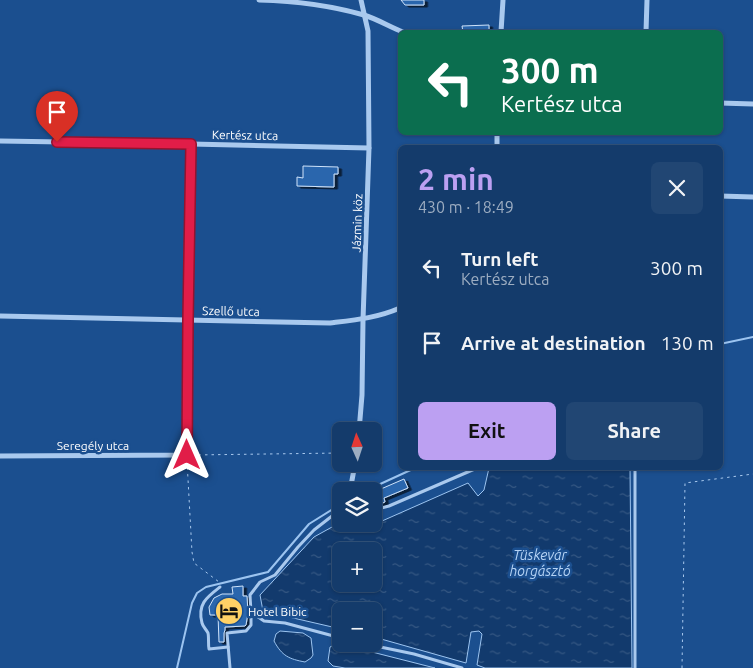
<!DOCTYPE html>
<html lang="en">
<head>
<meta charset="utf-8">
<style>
	body { margin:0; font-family:Ubuntu,sans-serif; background:#214673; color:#f1f3f6; height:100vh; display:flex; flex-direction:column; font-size:19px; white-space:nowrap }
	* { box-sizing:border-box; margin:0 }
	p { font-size:16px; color:#9dadc1 }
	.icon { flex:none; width:28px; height:28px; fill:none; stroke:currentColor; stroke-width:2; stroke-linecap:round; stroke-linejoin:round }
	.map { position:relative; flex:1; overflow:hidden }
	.details { position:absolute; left:398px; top:145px; width:325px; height:325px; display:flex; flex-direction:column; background:#143b6b; border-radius:8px; box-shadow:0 1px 4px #0004,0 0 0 1px #33557e }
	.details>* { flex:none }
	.top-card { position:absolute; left:398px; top:30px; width:325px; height:105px; border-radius:8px; box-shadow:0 1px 4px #0004,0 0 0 1px #33557e; background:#0b6e4f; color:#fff; overflow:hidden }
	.needle { width:32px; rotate:357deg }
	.buttons { position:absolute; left:332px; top:422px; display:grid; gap:10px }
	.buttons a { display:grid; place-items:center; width:50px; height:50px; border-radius:8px; background:#143b6b; box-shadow:0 1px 4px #0004,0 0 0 1px #33557e; font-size:25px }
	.pin { position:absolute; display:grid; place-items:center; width:42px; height:42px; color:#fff; margin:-51px -21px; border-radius:50% 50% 50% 0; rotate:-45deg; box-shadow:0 0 5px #0007 }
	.pin .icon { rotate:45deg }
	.me { position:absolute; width:55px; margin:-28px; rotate:0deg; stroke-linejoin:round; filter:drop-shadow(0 0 4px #0008) }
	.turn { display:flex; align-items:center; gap:18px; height:105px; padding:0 20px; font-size:22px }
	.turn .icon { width:65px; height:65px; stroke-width:2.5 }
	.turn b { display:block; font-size:35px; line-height:42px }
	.round { display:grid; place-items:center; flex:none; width:52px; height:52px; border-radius:8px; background:#214673 }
	.headline { display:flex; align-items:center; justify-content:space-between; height:85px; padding:0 20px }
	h1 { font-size:30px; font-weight:700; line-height:38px; color:#bca0f2 }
	.primary-button { display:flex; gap:10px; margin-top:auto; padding:10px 20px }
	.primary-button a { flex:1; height:58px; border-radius:8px; background:#bca0f2; color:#111; font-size:20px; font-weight:700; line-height:58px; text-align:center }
	.primary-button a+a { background:#214673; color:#f1f3f6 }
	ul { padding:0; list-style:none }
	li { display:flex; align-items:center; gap:15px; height:75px; padding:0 20px }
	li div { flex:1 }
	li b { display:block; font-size:19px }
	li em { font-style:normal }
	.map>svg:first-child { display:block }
	.water { fill:url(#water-ripples); stroke:#9cc4f0; fill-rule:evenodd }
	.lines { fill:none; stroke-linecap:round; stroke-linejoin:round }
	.stream { stroke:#9cc4f0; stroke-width:2 }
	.building { fill:#2a66ad; stroke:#cfe3fa; filter:url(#shadow) }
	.path { stroke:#a9c9ee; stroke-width:1; stroke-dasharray:2.5 4; stroke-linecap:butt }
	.lane { stroke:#a9c9ee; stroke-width:3 }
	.street { stroke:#a9c9ee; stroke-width:5 }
	.route-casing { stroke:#92132f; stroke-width:12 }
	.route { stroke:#e11d48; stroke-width:9 }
	.labels { text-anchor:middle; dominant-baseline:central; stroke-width:5; stroke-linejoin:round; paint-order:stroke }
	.street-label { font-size:12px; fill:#fff; stroke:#1b4f8f }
	.poi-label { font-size:12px; fill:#fff; stroke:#1b4f8f; text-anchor:start }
	.water-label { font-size:14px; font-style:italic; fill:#b5d3f5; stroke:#1b4f8f }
</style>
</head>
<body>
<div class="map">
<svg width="753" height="668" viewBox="0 0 753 668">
	<defs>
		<pattern id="water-ripples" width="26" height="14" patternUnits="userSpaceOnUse" patternTransform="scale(1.25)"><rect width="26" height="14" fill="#123a6d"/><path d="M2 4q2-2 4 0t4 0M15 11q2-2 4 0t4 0" fill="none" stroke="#365883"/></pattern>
		<filter id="shadow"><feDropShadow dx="3.5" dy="2" stdDeviation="0" flood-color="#0009"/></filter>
	</defs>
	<rect width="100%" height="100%" fill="#1b4f8f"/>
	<!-- water -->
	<g class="water">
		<path d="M489 468H630L632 668H485L477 665 482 634 479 631 471 632 466 663 374 637V611H341V629L263 611 260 595 314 537 341 522V524H374V520L382 521 468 483 478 496 484 490ZM341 551H374V584H341Z"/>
		<path d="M280 631 303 633 311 638 313 655 311 658 305 662C289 659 282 656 274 641L276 634Z"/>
		<polygon points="334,645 372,652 435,668 345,668 333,666 328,661 330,647"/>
	</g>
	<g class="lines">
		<!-- stream -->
		<g class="stream">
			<polyline points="720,344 753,337"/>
			<polyline points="365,491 415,468"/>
			<polyline points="177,668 192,603 197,593 206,587 268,572 309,524 341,504"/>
		</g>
	</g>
	<!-- building -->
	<g class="building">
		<polygon points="401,0 424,0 424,5 405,5"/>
		<polygon points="489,25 489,32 463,32 462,26"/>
		<polygon points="303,166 338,167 338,174 334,174 334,187 297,186 297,177 303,178"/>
		<polygon points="404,479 408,488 384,498 385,502 380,504 378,501 374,503 374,492"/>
		<polygon points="243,586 243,596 247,596 248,613 246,625 245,626 225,627 225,630 224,633 224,642 219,642 218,615 210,615 209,607 214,598 222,594 233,594 232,587"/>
	</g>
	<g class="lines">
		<!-- path -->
		<g class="path">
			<polyline points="192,455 341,453"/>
			<polyline points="187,461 192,552 194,563 219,582"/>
			<polyline points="682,668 685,483 753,474"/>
		</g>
		<!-- lane -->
		<g class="lane">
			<polyline points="635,468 635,668"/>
			<polyline points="374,510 389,506 477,468"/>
			<polyline points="341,511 332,516 314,530 298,547 275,575 260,582 250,595 251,612 264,621 285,623 341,638"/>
			<path d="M220 587C207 597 197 604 202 623 203 627 206 629 208 633 209 637 208 644 209 649L228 647"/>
			<polyline points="366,644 414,654 462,668"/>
			<polyline points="230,668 227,633 246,631 251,625 251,613"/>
		</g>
		<!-- street -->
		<g class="street">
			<path d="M259 0C295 1 329 5 364 15 377 19 390 27 403 32"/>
			<polyline points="501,32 503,0"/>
			<polyline points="646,32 647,0"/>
			<polyline points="720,103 753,104"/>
			<polyline points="0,141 191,144 369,148"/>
			<polyline points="497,148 497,132"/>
			<polyline points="720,196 753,197"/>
			<path d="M0 316 330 323C355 320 377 318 400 308"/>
			<polyline points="359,431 362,395 363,320 369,148 368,31 361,0"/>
			<polyline points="0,456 187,455 188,320 191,144"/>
			<polyline points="350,491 355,464"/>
		</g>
	</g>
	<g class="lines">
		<defs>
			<polyline id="route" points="57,142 191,144 188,320 187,455"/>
		</defs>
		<!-- route casing -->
		<use href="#route" class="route-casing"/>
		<!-- route -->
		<use href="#route" class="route"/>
	</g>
	<!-- icons -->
	<defs>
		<symbol id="hotel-disc" viewBox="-11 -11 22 22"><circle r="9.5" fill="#ffd166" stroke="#1b4f8f"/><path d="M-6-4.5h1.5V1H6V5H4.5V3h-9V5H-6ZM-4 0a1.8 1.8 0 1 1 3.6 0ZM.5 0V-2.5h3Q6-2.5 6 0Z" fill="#111"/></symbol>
	</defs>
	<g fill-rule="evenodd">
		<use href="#hotel-disc" x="213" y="595" width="32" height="32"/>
	</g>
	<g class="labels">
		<!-- street labels -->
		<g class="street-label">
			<text transform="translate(245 135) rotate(1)">Kertész utca</text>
			<text transform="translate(357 223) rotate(-88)">Jázmin köz</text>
			<text transform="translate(231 311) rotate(1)">Szellő utca</text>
			<text x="93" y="445">Seregély utca</text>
		</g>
		<!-- poi labels -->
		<g class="poi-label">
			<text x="248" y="611">Hotel Bibic</text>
		</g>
		<!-- water labels -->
		<g class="water-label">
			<text x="540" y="555">Tüskevár<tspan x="540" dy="16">horgásztó</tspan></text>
		</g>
	</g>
</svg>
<div class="buttons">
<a><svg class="needle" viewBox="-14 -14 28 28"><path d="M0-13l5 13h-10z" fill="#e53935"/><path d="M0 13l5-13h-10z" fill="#9dadc1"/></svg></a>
<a><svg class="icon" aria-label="layers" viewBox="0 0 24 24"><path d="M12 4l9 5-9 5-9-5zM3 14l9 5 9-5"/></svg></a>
<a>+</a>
<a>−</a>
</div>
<div class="pin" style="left:57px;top:142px;background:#d93025"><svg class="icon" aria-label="arrive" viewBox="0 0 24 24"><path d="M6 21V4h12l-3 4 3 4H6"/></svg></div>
<svg class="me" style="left:187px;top:455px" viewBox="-20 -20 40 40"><path d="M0-17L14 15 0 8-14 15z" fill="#e11d48" stroke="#fff" stroke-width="4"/></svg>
<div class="top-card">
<div class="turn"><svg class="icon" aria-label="left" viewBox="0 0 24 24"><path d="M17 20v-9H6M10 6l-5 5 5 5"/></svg><div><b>300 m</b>Kertész utca</div></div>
</div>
<section class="details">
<div class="headline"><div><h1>2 min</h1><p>430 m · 18:49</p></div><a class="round"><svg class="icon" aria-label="close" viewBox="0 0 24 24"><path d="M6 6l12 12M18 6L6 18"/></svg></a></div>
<ul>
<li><svg class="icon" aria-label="left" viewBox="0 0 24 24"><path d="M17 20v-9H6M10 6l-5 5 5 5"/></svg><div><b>Turn left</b><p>Kertész utca</p></div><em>300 m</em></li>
<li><svg class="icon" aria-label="arrive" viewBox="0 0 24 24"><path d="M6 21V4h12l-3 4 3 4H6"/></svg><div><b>Arrive at destination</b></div><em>130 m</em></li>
</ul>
<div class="primary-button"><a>Exit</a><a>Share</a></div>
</section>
</div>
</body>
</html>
